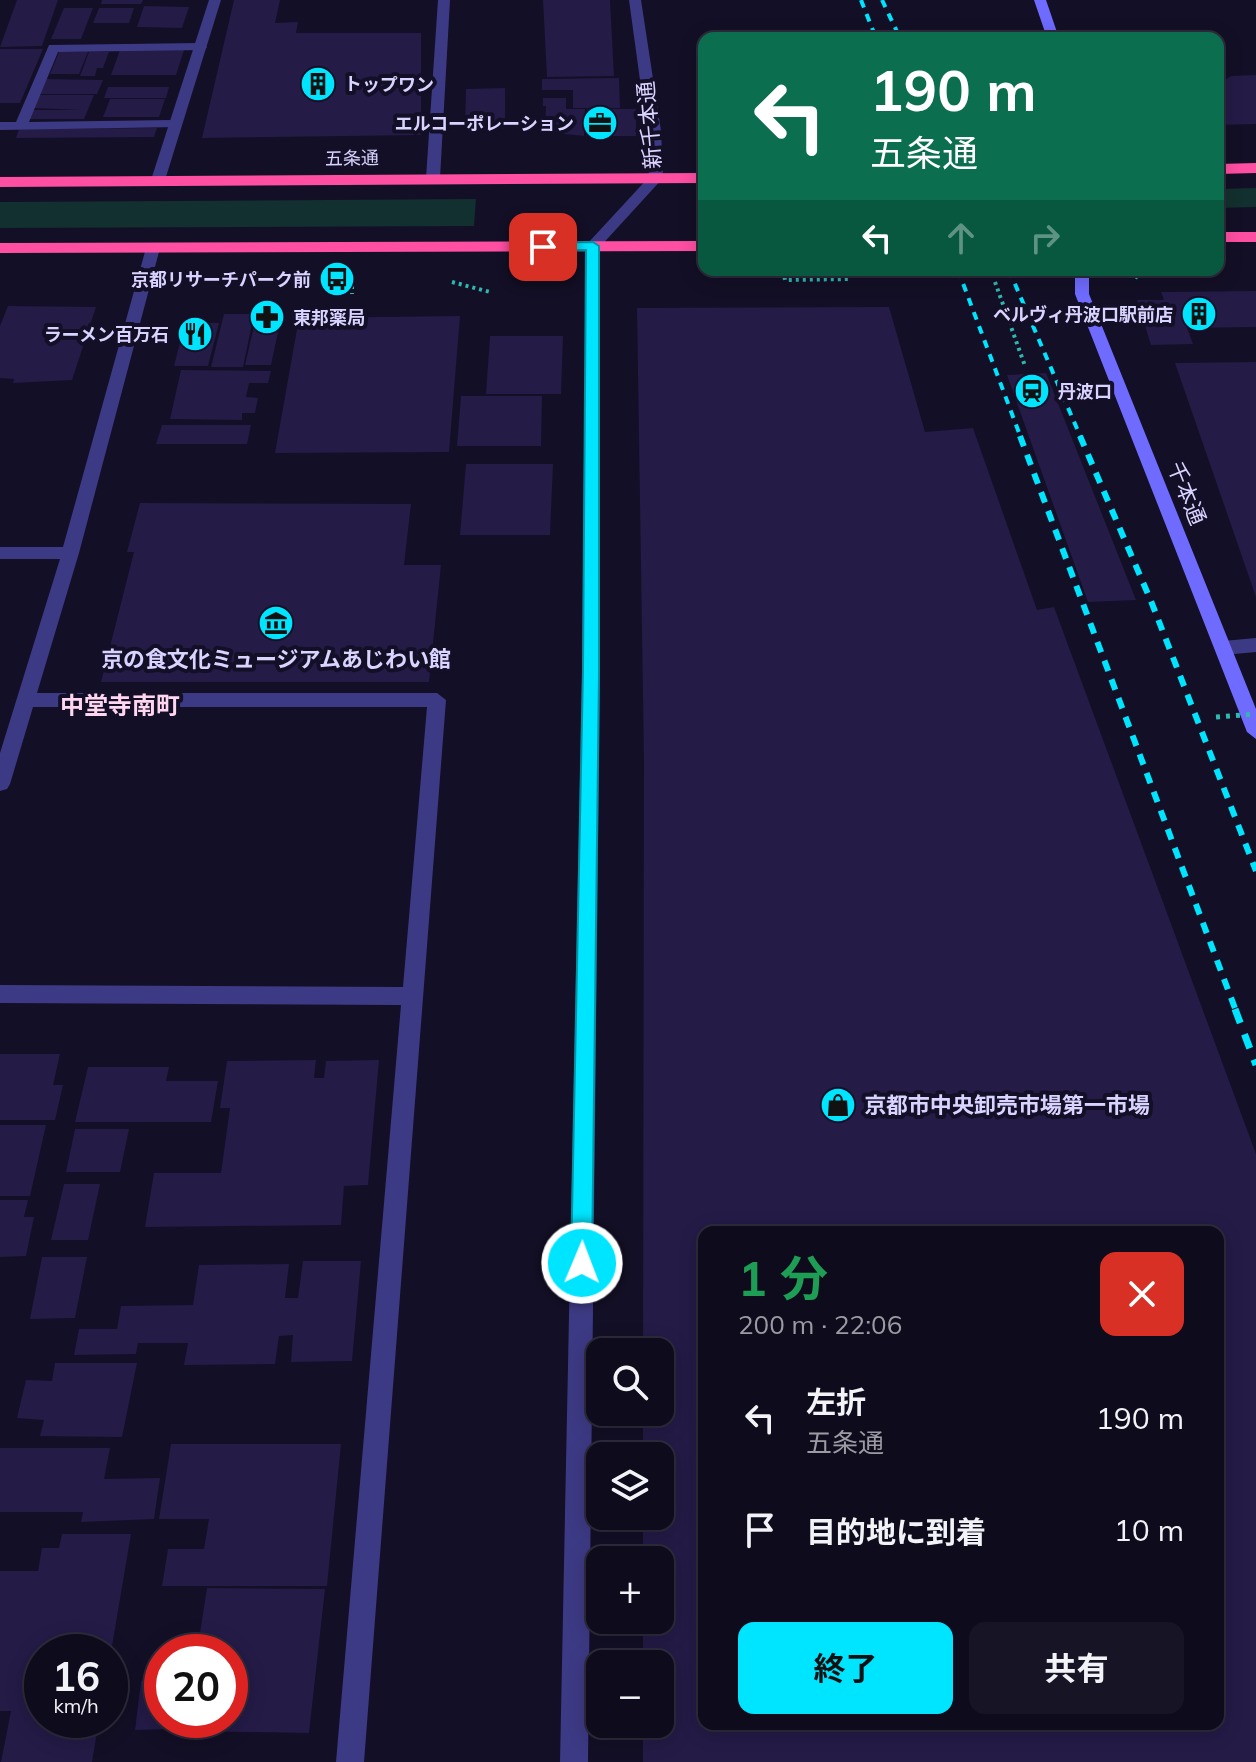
<!DOCTYPE html>
<html lang="ja">
<head>
<meta charset="utf-8">
<style>
	body { margin:0; font-family:Mulish,"Noto Sans JP",sans-serif; background:#171425; color:#f1f3f6; height:100vh; display:flex; flex-direction:column; font-size:30px; white-space:nowrap }
	* { box-sizing:border-box; margin:0 }
	p { font-size:26px; color:#9b9ba3 }
	.icon { flex:none; width:44px; height:44px; fill:none; stroke:currentColor; stroke-width:2; stroke-linecap:round; stroke-linejoin:round }
	.map { position:relative; flex:1; overflow:hidden }
	.sheet { position:absolute; left:698px; top:1226px; width:526px; height:504px; display:flex; flex-direction:column; background:#0e0b1c; border-radius:16px; box-shadow:0 4px 20px #0003,0 0 0 2px #2e2b3b }
	.sheet>* { flex:none }
	.top-card { position:absolute; left:698px; top:32px; width:526px; height:244px; border-radius:16px; box-shadow:0 4px 20px #0003,0 0 0 2px #2e2b3b; background:#0b6e4f; color:#fff; overflow:hidden }
	.controls { position:absolute; left:586px; top:1338px; display:grid; gap:16px }
	.controls a { display:grid; place-items:center; width:88px; height:88px; border-radius:16px; background:#0e0b1c; box-shadow:0 4px 20px #0003,0 0 0 2px #2e2b3b; font-size:40px }
	.speed { position:absolute; left:24px; top:1634px; display:flex; gap:16px; font-size:40px; font-weight:700; text-align:center }
	.speed>* { display:grid; place-content:center; width:104px; height:104px; border-radius:50%; background:#0e0b1c; box-shadow:0 4px 20px #0003,0 0 0 2px #2e2b3b; line-height:1 }
	.speed small { font-size:20px; font-weight:400 }
	.speed .limit { border:12px solid #d22; background:#fff; color:#111 }
	.pin { position:absolute; display:grid; place-items:center; width:68px; height:68px; color:#fff; margin:-34px; border-radius:16px; box-shadow:0 4px 12px #0006 }
	.me { position:absolute; width:88px; margin:-44px; rotate:1deg; stroke-linejoin:round; filter:drop-shadow(0 0 6px #0008) }
	.turn { display:flex; align-items:center; gap:28px; height:168px; padding:0 40px; font-size:36px }
	.turn .icon { width:104px; height:104px; stroke-width:2.5 }
	.turn b { display:block; font-size:56px; line-height:68px }
	.lanes { display:flex; align-items:center; height:76px; padding:0 40px; background:#0003; justify-content:center; gap:40px; direction:ltr }
	.lanes .off { opacity:.35 }
	.round { display:grid; place-items:center; flex:none; width:84px; height:84px; border-radius:16px; background:#171425 }
	.head { display:flex; align-items:center; justify-content:space-between; height:136px; padding:0 40px }
	h1 { font-size:48px; font-weight:700; line-height:60px; color:#1e9e55 }
	.primary-button { display:flex; gap:16px; margin-top:auto; padding:16px 40px }
	.primary-button a { flex:1; height:92px; border-radius:16px; background:#00e5ff; color:#111; font-size:32px; font-weight:700; line-height:92px; text-align:center }
	.primary-button a+a { background:#171425; color:#f1f3f6 }
	ul { padding:0; list-style:none }
	li { display:flex; align-items:center; gap:24px; height:112px; padding:0 40px }
	li div { flex:1 }
	li b { display:block; font-size:30px }
	li em { font-style:normal }
	.map>svg:first-child { display:block }
	.green { fill:#12302f }
	.building { fill:#241b47; fill-rule:evenodd }
	.lines { fill:none; stroke-linecap:round; stroke-linejoin:round }
	.path { stroke:#2fb8b0; stroke-width:4; stroke-dasharray:3 4; stroke-linecap:butt }
	.lane { fill:#3d3a85; fill-rule:evenodd }
	.street { fill:#3d3a85; fill-rule:evenodd }
	.secondary { fill:#6f6bff; fill-rule:evenodd }
	.highway { fill:#ff4fa3; fill-rule:evenodd }
	.rail-far2 { stroke:#00e5ff; stroke-width:4; stroke-dasharray:8 7; stroke-linecap:butt }
	.rail-far1 { stroke:#00e5ff; stroke-width:6; stroke-dasharray:11 9; stroke-linecap:butt }
	.rail { stroke:#00e5ff; stroke-width:7; stroke-dasharray:15 12; stroke-linecap:butt }
	.path-bridge { stroke:#2fb8b0; stroke-width:5; stroke-dasharray:4 6; stroke-linecap:butt }
	.route { fill:#00e5ff; stroke:#0095a6; stroke-width:2 }
	.labels { text-anchor:middle; dominant-baseline:central; stroke-width:8; stroke-linejoin:round; paint-order:stroke }
	.far-poi-label { font-size:18px; font-weight:bold; fill:#d9d4ff; stroke:#130f26; text-anchor:end }
	.far-street-label { font-size:18px; fill:#d9d4ff; stroke:#130f26 }
	.street-label { font-size:22px; fill:#d9d4ff; stroke:#130f26 }
	.poi-label { font-size:22px; font-weight:bold; fill:#d9d4ff; stroke:#130f26 }
	.neighbourhood-label { font-size:24px; font-weight:bold; fill:#ffd6f0; stroke:#130f26 }
</style>
</head>
<body>
<div class="map">
<svg width="1256" height="1762" viewBox="0 0 1256 1762">
	<rect width="100%" height="100%" fill="#130f26"/>
	<!-- green -->
	<g class="green">
		<polygon points="1256,188 1256,207 1218,208 1218,189"/>
		<polygon points="476,199 474,226 0,228 0,202"/>
	</g>
	<!-- building -->
	<g class="building">
		<polygon points="17,0 58,0 42,46 0,47"/>
		<polygon points="102,0 143,0 141,4 101,4"/>
		<polygon points="234,0 280,0 275,23 298,22 296,33 421,33 421,135 202,138"/>
		<polygon points="543,0 610,0 614,76 547,77"/>
		<polygon points="144,6 189,7 182,28 137,27"/>
		<polygon points="64,8 93,8 81,39 51,39"/>
		<polygon points="99,8 134,8 129,23 93,23"/>
		<polygon points="0,49 43,49 20,103 0,103"/>
		<polygon points="120,50 184,50 176,75 111,75"/>
		<polygon points="59,52 88,52 79,74 50,74"/>
		<polygon points="89,52 109,52 103,68 97,68 95,76 80,76"/>
		<polygon points="1256,75 1256,124 1218,125 1218,84 1231,76"/>
		<polygon points="619,78 620,108 573,108 573,90 542,90 542,79"/>
		<polygon points="46,79 103,80 97,94 40,94"/>
		<polygon points="108,87 169,87 166,98 104,98"/>
		<polygon points="505,88 505,129 465,130 466,89"/>
		<polygon points="38,95 94,95 84,119 30,119 33,110 81,110 33,108"/>
		<polygon points="543,98 566,98 566,109 585,109 584,136 545,132 546,106 543,106"/>
		<polygon points="110,99 165,99 159,117 103,117"/>
		<polygon points="587,109 610,109 609,136 586,136"/>
		<rect x="612" y="109" width="24" height="27"/>
		<polygon points="157,128 154,137 16,138 19,129"/>
		<polygon points="1256,291 1256,327 1187,328 1193,344 1151,345 1137,300 1164,300 1161,292"/>
		<polygon points="8,306 96,307 72,380 13,383 14,379 0,378 0,326"/>
		<path d="M889 307 925 432 973 428 1037 610 1054 607 1256 1154V1762H643V1724H660V1664H643V1620H660V1560H643V1516H660V1456H643V1412H660V1352H643L644 761 637 308ZM704 1232H1218V1724H704Z"/>
		<polygon points="258,309 283,309 271,365 245,365"/>
		<polygon points="224,314 254,314 243,367 211,367"/>
		<polygon points="460,316 449,452 275,453 299,318"/>
		<polygon points="185,323 219,323 208,366 174,366"/>
		<polygon points="490,336 563,336 561,394 486,394"/>
		<polygon points="1256,362 1256,597 1175,363"/>
		<polygon points="181,370 271,371 268,383 249,383 246,397 258,398 255,413 242,413 242,420 170,419"/>
		<polygon points="1046,373 1136,600 1088,602 1007,375"/>
		<polygon points="461,396 542,396 541,446 457,446"/>
		<polygon points="162,425 251,425 247,444 156,444"/>
		<polygon points="466,464 553,464 550,535 460,535"/>
		<polygon points="140,503 411,504 404,565 441,565 429,682 101,682 134,552 127,552"/>
		<polygon points="0,1054 60,1054 53,1085 63,1085 55,1120 0,1120"/>
		<polygon points="316,1060 314,1078 324,1078 326,1061 379,1060 368,1185 344,1186 341,1225 145,1227 154,1173 221,1173 230,1108 220,1108 227,1061"/>
		<polygon points="88,1067 169,1067 166,1081 218,1081 211,1122 75,1122"/>
		<polygon points="0,1125 46,1125 30,1196 0,1196"/>
		<polygon points="75,1129 129,1129 120,1172 66,1172"/>
		<polygon points="64,1184 100,1184 88,1240 51,1240"/>
		<polygon points="0,1200 28,1200 24,1217 34,1217 26,1256 0,1257"/>
		<polygon points="42,1257 87,1257 75,1318 30,1319"/>
		<polygon points="303,1261 361,1261 352,1361 291,1362 293,1335 279,1336 275,1364 184,1365 188,1343 138,1343 136,1354 74,1355 79,1329 117,1329 121,1306 193,1305 199,1265 289,1264 285,1298 298,1298"/>
		<polygon points="55,1363 137,1363 122,1437 40,1436 44,1420 17,1418 26,1380 52,1381"/>
		<polygon points="171,1444 341,1444 327,1586 162,1586 168,1549 204,1549 209,1519 159,1519"/>
		<polygon points="0,1448 110,1448 104,1479 160,1478 154,1519 81,1522 83,1512 0,1512"/>
		<polygon points="62,1534 131,1534 111,1652 42,1652 42,1720 99,1720 92,1762 1,1762 11,1711 0,1711 0,1571 38,1571 42,1548 59,1548"/>
		<polygon points="207,1588 325,1589 309,1733 186,1731 188,1720 230,1720 230,1652 197,1652"/>
		<polygon points="162,1680 162,1720 170,1720 170,1729 135,1730 141,1681"/>
	</g>
	<g class="lines">
		<!-- path -->
		<g class="path">
			<polyline points="783,270 785,280 851,279"/>
			<polyline points="1135,278 1145,270"/>
			<polyline points="452,282 490,292"/>
			<polyline points="995,282 1025,366"/>
			<polyline points="352,286 352,294"/>
		</g>
		<!-- lane -->
		<g class="lane">
			<polygon points="201,43 207,47 205,50 58,52 29,122 173,120 180,124 178,127 0,130 0,122 16,122 49,45"/>
			<polygon points="593,242 600,246 600,671 588,1762 560,1762 582,671 586,246"/>
			<polygon points="1256,638 1256,652 1223,655 1214,648 1223,641"/>
		</g>
		<!-- street -->
		<g class="street">
			<polygon points="209,0 221,0 165,180 153,183 151,180"/>
			<polygon points="438,0 450,0 440,178 433,182 426,178"/>
			<polygon points="629,0 641,0 661,131 663,178 598,249 593,250 586,246 588,243 649,177 647,131"/>
			<polygon points="153,244 160,248 79,553 37,693 437,693 446,700 364,1762 336,1762 401,1005 0,1003 0,985 403,987 427,707 33,707 10,784 7,789 0,791 0,753 60,559 0,559 0,547 63,547 146,248"/>
		</g>
		<!-- secondary -->
		<g class="secondary">
			<polygon points="1034,0 1046,0 1059,38 1047,38"/>
			<polygon points="1075,270 1089,270 1089,294 1256,709 1256,739 1247,732 1075,294"/>
		</g>
		<!-- highway -->
		<g class="highway">
			<polygon points="1256,163 1256,173 1218,174 1218,164"/>
			<polygon points="704,173 704,183 0,187 0,177"/>
			<rect x="1218" y="232" width="38" height="10"/>
			<polygon points="704,241 704,251 0,253 0,243"/>
		</g>
		<!-- rail-far2 -->
		<g class="rail-far2">
			<polyline points="861,0 876,38"/>
			<polyline points="882,0 900,38"/>
			<polyline points="958,270 1021,438"/>
			<polyline points="1009,270 1081,438"/>
		</g>
		<!-- rail-far1 -->
		<g class="rail-far1">
			<polyline points="1020,436 1236,1011"/>
			<polyline points="1080,436 1151,601 1256,871"/>
		</g>
		<!-- rail -->
		<polyline class="rail" points="1235,1009 1256,1065"/>
		<!-- path-bridge -->
		<polyline class="path-bridge" points="1216,717 1256,714"/>
	</g>
	<!-- route -->
	<polygon class="route" points="593,242 599,246 599,671 592,1263 589,1270 582,1273 574,1270 571,1263 583,671 586,250 543,251 537,247 543,243"/>
	<!-- icons -->
	<defs>
		<symbol id="building-disc" viewBox="-11 -11 22 22"><circle r="9.5" fill="#00e5ff" stroke="#130f26"/><path d="M-4-6H4V6H1V3H-1V6H-4ZM-2.5-4.3h1.7v1.8h-1.7ZM.8-4.3h1.7v1.8H.8ZM-2.5-1h1.7V.8h-1.7ZM.8-1h1.7V.8H.8Z" fill="#111"/></symbol>
		<symbol id="office-disc" viewBox="-11 -11 22 22"><circle r="9.5" fill="#00e5ff" stroke="#130f26"/><path d="M-6-3h4V-5.5h4V-3h4V5H-6ZM-1-4.5V-3h2v-1.5ZM-6 0V1H6V0Z" fill="#111"/></symbol>
		<symbol id="bus-disc" viewBox="-11 -11 22 22"><circle r="9.5" fill="#00e5ff" stroke="#130f26"/><path d="M-5-6H5V4H4V6H2V4H-2V6H-4V4H-5ZM-3.5-4V0h7V-4ZM-3.5 1.2v1.5H-2V1.2ZM2 1.2v1.5H3.5V1.2Z" fill="#111"/></symbol>
		<symbol id="pharmacy-disc" viewBox="-11 -11 22 22"><circle r="9.5" fill="#00e5ff" stroke="#130f26"/><path d="M-2-6h4v4h4v4h-4v4h-4v-4h-4v-4h4Z" fill="#111"/></symbol>
		<symbol id="restaurant-disc" viewBox="-11 -11 22 22"><circle r="9.5" fill="#00e5ff" stroke="#130f26"/><path d="M-5-6h1v4h1v-4h1v4h1v-4h1v5L-1.5 .5V6h-2V.5L-5-1ZM5-6V6H3V1.5H1.5Q1.5-4 5-6Z" fill="#111"/></symbol>
		<symbol id="station-disc" viewBox="-11 -11 22 22"><circle r="9.5" fill="#00e5ff" stroke="#130f26"/><path d="M-3-6H3Q5-6 5-4V2Q5 4 3 4L4.5 6H3L1.5 4h-3L-3 6H-4.5L-3 4Q-5 4-5 2V-4Q-5-6-3-6ZM-3.5-4v3h7v-3ZM-3.5 1v1.5H-2V1ZM2 1v1.5H3.5V1Z" fill="#111"/></symbol>
		<symbol id="museum-disc" viewBox="-11 -11 22 22"><circle r="9.5" fill="#00e5ff" stroke="#130f26"/><path d="M0-6L6-3V-2H-6V-3ZM-5-1h2V3h-2ZM-1-1h2V3h-2ZM3-1h2V3H3ZM-6 4H6V6H-6Z" fill="#111"/></symbol>
		<symbol id="shop-disc" viewBox="-11 -11 22 22"><circle r="9.5" fill="#00e5ff" stroke="#130f26"/><path d="M-5-2.5h2.3a2.7 3.5 0 0 1 5.4 0H5L5.5 6h-11ZM-1.5-2.5h3a1.5 2.3 0 0 0-3 0Z" fill="#111"/></symbol>
	</defs>
	<g fill-rule="evenodd">
		<use href="#building-disc" x="298" y="64" width="40" height="40"/>
		<use href="#office-disc" x="580" y="103" width="40" height="40"/>
		<use href="#bus-disc" x="317" y="259" width="40" height="40"/>
		<use href="#building-disc" x="1179" y="294" width="40" height="40"/>
		<use href="#pharmacy-disc" x="247" y="297" width="40" height="40"/>
		<use href="#restaurant-disc" x="175" y="314" width="40" height="40"/>
		<use href="#station-disc" x="1012" y="371" width="40" height="40"/>
		<use href="#museum-disc" x="256" y="603" width="40" height="40"/>
		<use href="#shop-disc" x="818" y="1085" width="40" height="40"/>
	</g>
	<g class="labels">
		<!-- far-poi labels -->
		<g class="far-poi-label">
			<text x="344" y="84" text-anchor="start">トップワン</text>
			<text x="574" y="123">エルコーポレーション</text>
			<text x="311" y="279">京都リサーチパーク前</text>
			<text x="1173" y="314">ベルヴィ丹波口駅前店</text>
			<text x="293" y="317" text-anchor="start">東邦薬局</text>
			<text x="169" y="334">ラーメン百万石</text>
			<text x="1058" y="391" text-anchor="start">丹波口</text>
		</g>
		<!-- far-street labels -->
		<g class="far-street-label">
			<text transform="translate(352 158) rotate(-1)">五条通</text>
		</g>
		<!-- street labels -->
		<g class="street-label">
			<text transform="translate(649 125) rotate(-95)">新千本通</text>
			<text transform="translate(1187 493) rotate(68)">千本通</text>
		</g>
		<!-- poi labels -->
		<g class="poi-label">
			<text x="276" y="659">京の食文化ミュージアムあじわい館</text>
			<text x="864" y="1105" text-anchor="start">京都市中央卸売市場第一市場</text>
		</g>
		<!-- neighbourhood labels -->
		<g class="neighbourhood-label">
			<text x="120" y="705">中堂寺南町</text>
		</g>
	</g>
</svg>
<div class="controls">
<a><svg class="icon" aria-label="search" viewBox="0 0 24 24"><circle cx="10" cy="10" r="6"/><path d="M15 15l6 6"/></svg></a>
<a><svg class="icon" aria-label="layers" viewBox="0 0 24 24"><path d="M12 4l9 5-9 5-9-5zM3 14l9 5 9-5"/></svg></a>
<a>+</a>
<a>−</a>
</div>
<div class="speed"><div>16<small>km/h</small></div><div class="limit">20</div></div>
<div class="pin" style="left:543px;top:247px;background:#d93025"><svg class="icon" aria-label="arrive" viewBox="0 0 24 24"><path d="M6 21V4h12l-3 4 3 4H6"/></svg></div>
<svg class="me" style="left:582px;top:1263px" viewBox="-20 -20 40 40"><circle r="17" fill="#00e5ff" stroke="#fff" stroke-width="3"/><path d="M0-11L8 9 0 5-8 9z" fill="#fff"/></svg>
<div class="top-card">
<div class="turn"><svg class="icon" aria-label="left" viewBox="0 0 24 24"><path d="M17 20v-9H6M10 6l-5 5 5 5"/></svg><div><b>190 m</b>五条通</div></div>
<div class="lanes"><svg class="icon" aria-label="left" viewBox="0 0 24 24"><path d="M17 20v-9H6M10 6l-5 5 5 5"/></svg><svg class="icon off" aria-label="ahead" viewBox="0 0 24 24"><path d="M12 20V5M6 11l6-6 6 6"/></svg><svg class="icon off" aria-label="right" viewBox="0 0 24 24"><path d="M7 20v-9h11M14 6l5 5-5 5"/></svg></div>
</div>
<section class="sheet">
<div class="head"><div><h1>1 分</h1><p>200 m · 22:06</p></div><a class="round" style="background:#d93025;color:#fff"><svg class="icon" aria-label="close" viewBox="0 0 24 24"><path d="M6 6l12 12M18 6L6 18"/></svg></a></div>
<ul>
<li><svg class="icon" aria-label="left" viewBox="0 0 24 24"><path d="M17 20v-9H6M10 6l-5 5 5 5"/></svg><div><b>左折</b><p>五条通</p></div><em>190 m</em></li>
<li><svg class="icon" aria-label="arrive" viewBox="0 0 24 24"><path d="M6 21V4h12l-3 4 3 4H6"/></svg><div><b>目的地に到着</b></div><em>10 m</em></li>
</ul>
<div class="primary-button"><a>終了</a><a>共有</a></div>
</section>
</div>
</body>
</html>
